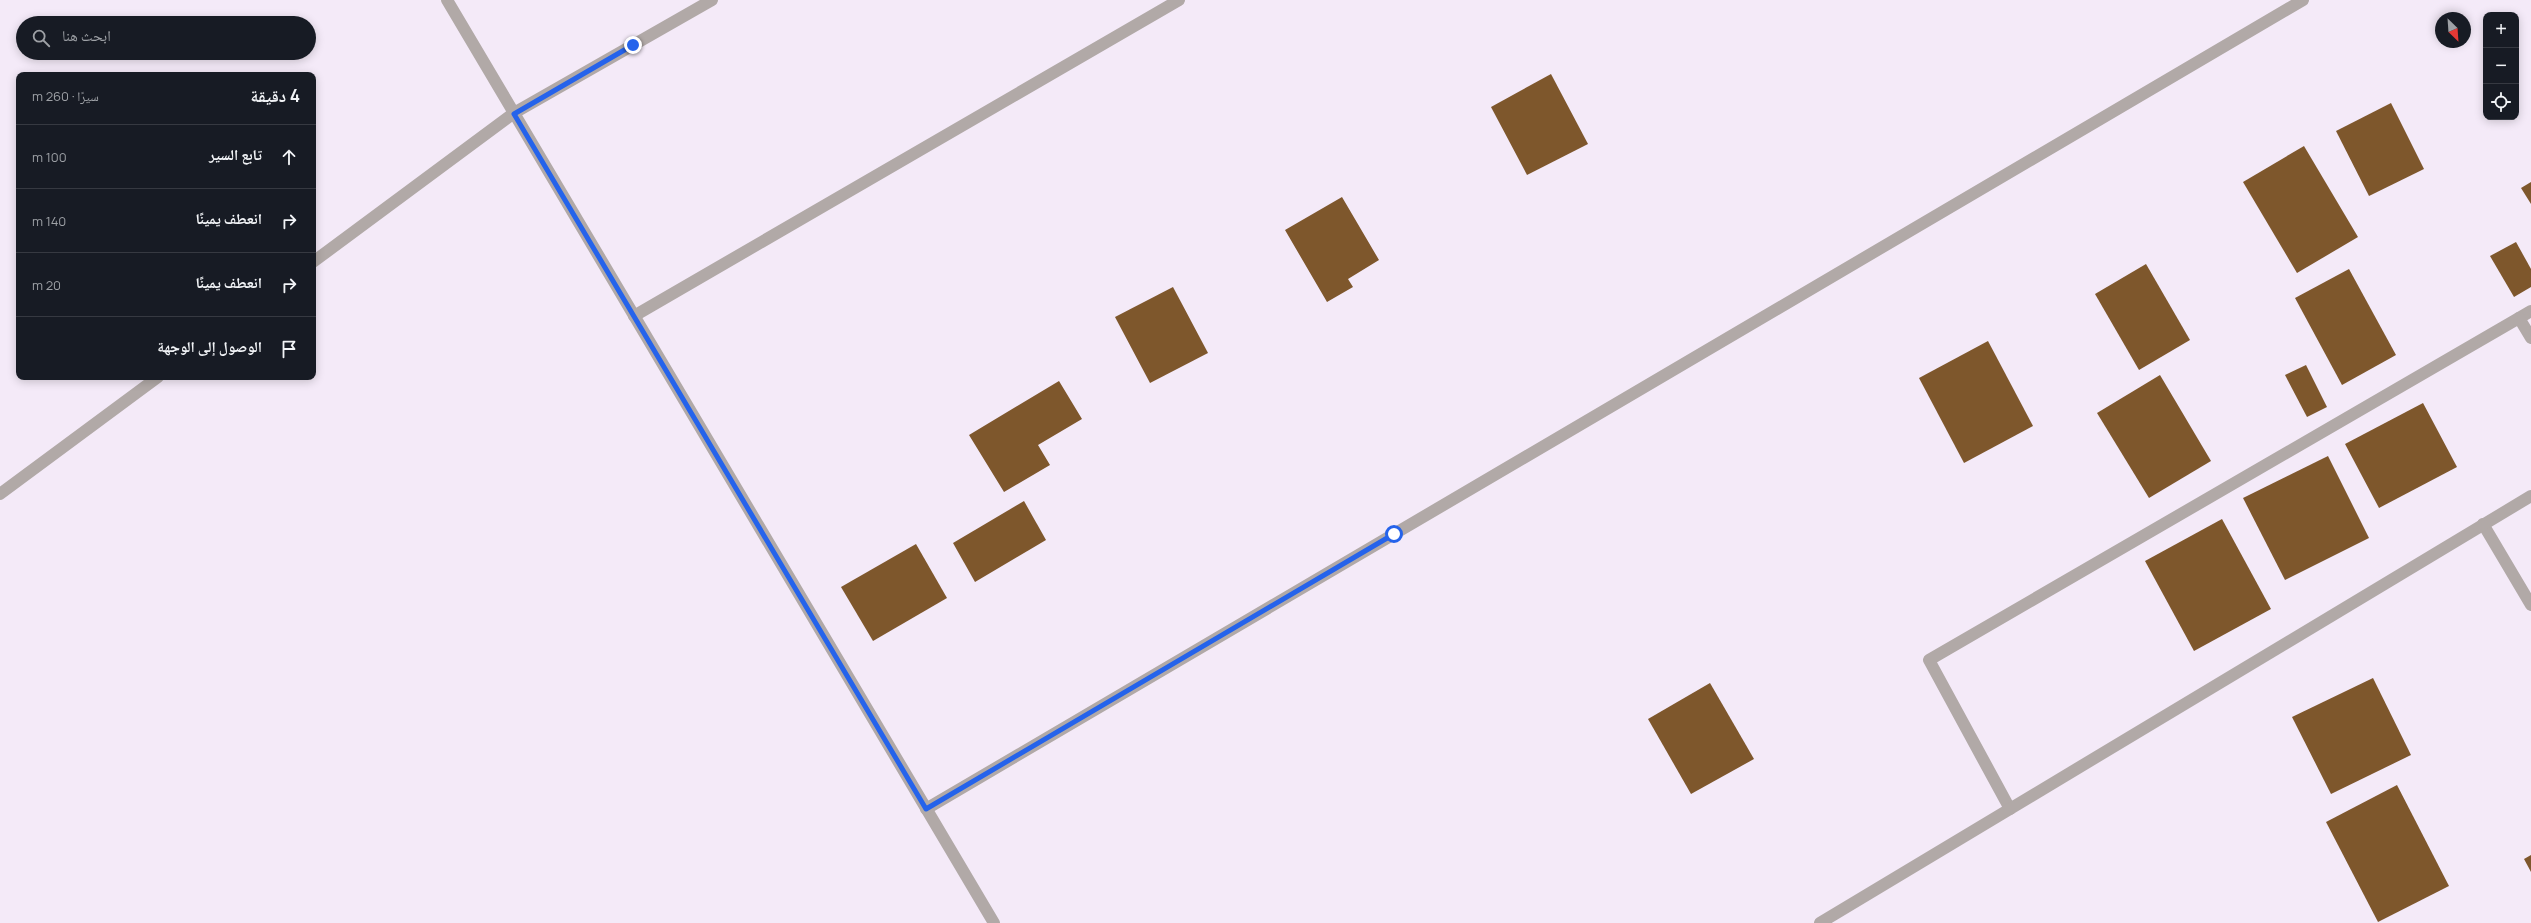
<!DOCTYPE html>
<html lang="ar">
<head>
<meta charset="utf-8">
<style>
  :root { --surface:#171b24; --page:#20242c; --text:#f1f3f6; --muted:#9ea1a6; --line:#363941 }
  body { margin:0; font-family:Manrope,"Noto Naskh Arabic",sans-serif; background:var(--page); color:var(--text); direction:rtl }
  .controls { position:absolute; right:12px; top:12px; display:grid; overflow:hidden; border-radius:8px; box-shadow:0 2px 10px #0003 }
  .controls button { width:36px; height:36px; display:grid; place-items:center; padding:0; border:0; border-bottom:1px solid var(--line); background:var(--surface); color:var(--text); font:20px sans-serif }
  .compass { position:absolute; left:2435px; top:12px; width:36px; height:36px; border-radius:50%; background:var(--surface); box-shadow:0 2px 10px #0003; rotate:155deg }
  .stop { position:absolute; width:12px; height:12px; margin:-9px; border:3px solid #2563eb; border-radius:50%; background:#fff }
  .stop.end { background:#2563eb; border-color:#fff; box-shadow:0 1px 4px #0008 }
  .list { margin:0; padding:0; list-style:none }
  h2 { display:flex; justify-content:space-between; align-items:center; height:52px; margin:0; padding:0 16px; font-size:17px }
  h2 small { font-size:13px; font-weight:400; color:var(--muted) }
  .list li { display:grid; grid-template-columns:26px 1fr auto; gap:12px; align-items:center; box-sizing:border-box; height:64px; padding:0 16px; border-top:1px solid var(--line) }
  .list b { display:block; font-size:15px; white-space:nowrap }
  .list em { font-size:13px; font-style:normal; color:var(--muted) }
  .icon { flex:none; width:22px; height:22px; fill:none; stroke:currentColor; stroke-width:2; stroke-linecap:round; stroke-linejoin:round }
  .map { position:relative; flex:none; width:2531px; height:923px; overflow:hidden; direction:ltr }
  .search { position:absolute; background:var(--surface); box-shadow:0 2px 10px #0003; left:16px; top:16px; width:300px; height:44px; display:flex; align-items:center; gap:10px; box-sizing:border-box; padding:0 14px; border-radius:22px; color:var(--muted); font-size:15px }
  .panel { position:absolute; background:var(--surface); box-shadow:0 2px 10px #0003; left:16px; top:72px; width:300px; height:308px; border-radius:8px; direction:rtl }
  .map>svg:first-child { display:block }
  .building { fill:#7e572c }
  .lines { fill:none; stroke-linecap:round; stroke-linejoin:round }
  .street { stroke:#b1a9a7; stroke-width:12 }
  .route { stroke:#2563eb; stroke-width:5 }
</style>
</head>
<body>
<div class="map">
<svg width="2531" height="923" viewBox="0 0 2531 923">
  <rect width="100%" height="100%" fill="#f4eaf8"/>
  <g class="building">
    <path d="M1551 74 1588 144 1527 175 1491 107Z"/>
    <path d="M2391 103 2424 169 2369 196 2336 131Z"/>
    <path d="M2304 146 2358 237 2297 273 2243 182Z"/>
    <path d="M2531 182V204L2521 188Z"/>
    <path d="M1342 197 1379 260 1348 279 1353 287 1327 302 1285 230Z"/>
    <path d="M2516 242 2531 269V287L2514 297 2490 256Z"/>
    <path d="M2146 264 2190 340 2139 370 2095 294Z"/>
    <path d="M2349 269 2396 355 2342 385 2295 298Z"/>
    <path d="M1173 287 1208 353 1150 383 1115 317Z"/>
    <path d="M1988 341 2033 426 1964 463 1919 378Z"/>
    <path d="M2306 365 2327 407 2307 417 2285 375Z"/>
    <path d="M2160 375 2211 461 2149 498 2097 413Z"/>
    <path d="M1059 381 1082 419 1038 445 1050 465 1004 492 969 435Z"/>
    <path d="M2423 403 2457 467 2379 508 2345 444Z"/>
    <path d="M2328 456 2369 538 2285 580 2243 498Z"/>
    <path d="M1024 501 1046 540 975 582 953 543Z"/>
    <path d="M2222 519 2271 609 2194 651 2145 561Z"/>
    <path d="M916 544 947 598 873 641 841 587Z"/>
    <path d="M2373 678 2411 755 2331 794 2292 717Z"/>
    <path d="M1710 683 1754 759 1691 794 1648 719Z"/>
    <path d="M2397 785 2449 886 2378 922 2326 822Z"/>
    <path d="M2531 855V872L2524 859Z"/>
  </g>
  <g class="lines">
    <g class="street">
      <path d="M447 0 994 923"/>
      <path d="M313 262 514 113 712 0"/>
      <path d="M634 316 1179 0"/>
      <path d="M2519 318 2531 311"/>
      <path d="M0 494 158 377"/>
      <path d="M2483 524 2531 605"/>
      <path d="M926 809 2303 0"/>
      <path d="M2010 809 1929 660 2519 318 2531 338"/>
      <path d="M1820 923 2531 496"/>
    </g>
  </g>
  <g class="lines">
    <path class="route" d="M633 45 514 114 926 809 1394 534"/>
  </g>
</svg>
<div class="controls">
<button>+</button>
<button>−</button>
<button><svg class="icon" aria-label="locate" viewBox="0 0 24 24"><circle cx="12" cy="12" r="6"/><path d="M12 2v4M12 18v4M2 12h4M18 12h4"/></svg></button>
</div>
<svg class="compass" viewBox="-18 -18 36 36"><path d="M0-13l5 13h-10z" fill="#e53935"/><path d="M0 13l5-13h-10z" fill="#9ea1a6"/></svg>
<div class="stop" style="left:1394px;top:534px"></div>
<div class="stop end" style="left:633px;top:45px"></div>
<div class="search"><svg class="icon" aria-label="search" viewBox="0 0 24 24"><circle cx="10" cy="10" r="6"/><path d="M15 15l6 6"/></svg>ابحث هنا</div>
<section class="panel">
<h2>4 دقيقة<small>سيرًا · 260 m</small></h2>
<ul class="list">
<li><svg class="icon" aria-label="ahead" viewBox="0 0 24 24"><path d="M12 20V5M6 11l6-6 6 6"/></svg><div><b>تابع السير</b></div><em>100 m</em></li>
<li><svg class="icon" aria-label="right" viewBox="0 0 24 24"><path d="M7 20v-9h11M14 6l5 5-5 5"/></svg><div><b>انعطف يمينًا</b></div><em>140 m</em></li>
<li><svg class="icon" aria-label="right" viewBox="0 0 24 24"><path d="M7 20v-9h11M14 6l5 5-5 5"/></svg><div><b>انعطف يمينًا</b></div><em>20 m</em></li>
<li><svg class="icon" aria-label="arrive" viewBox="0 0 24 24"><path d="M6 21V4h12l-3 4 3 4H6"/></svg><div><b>الوصول إلى الوجهة</b></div></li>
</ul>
</section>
</div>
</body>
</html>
